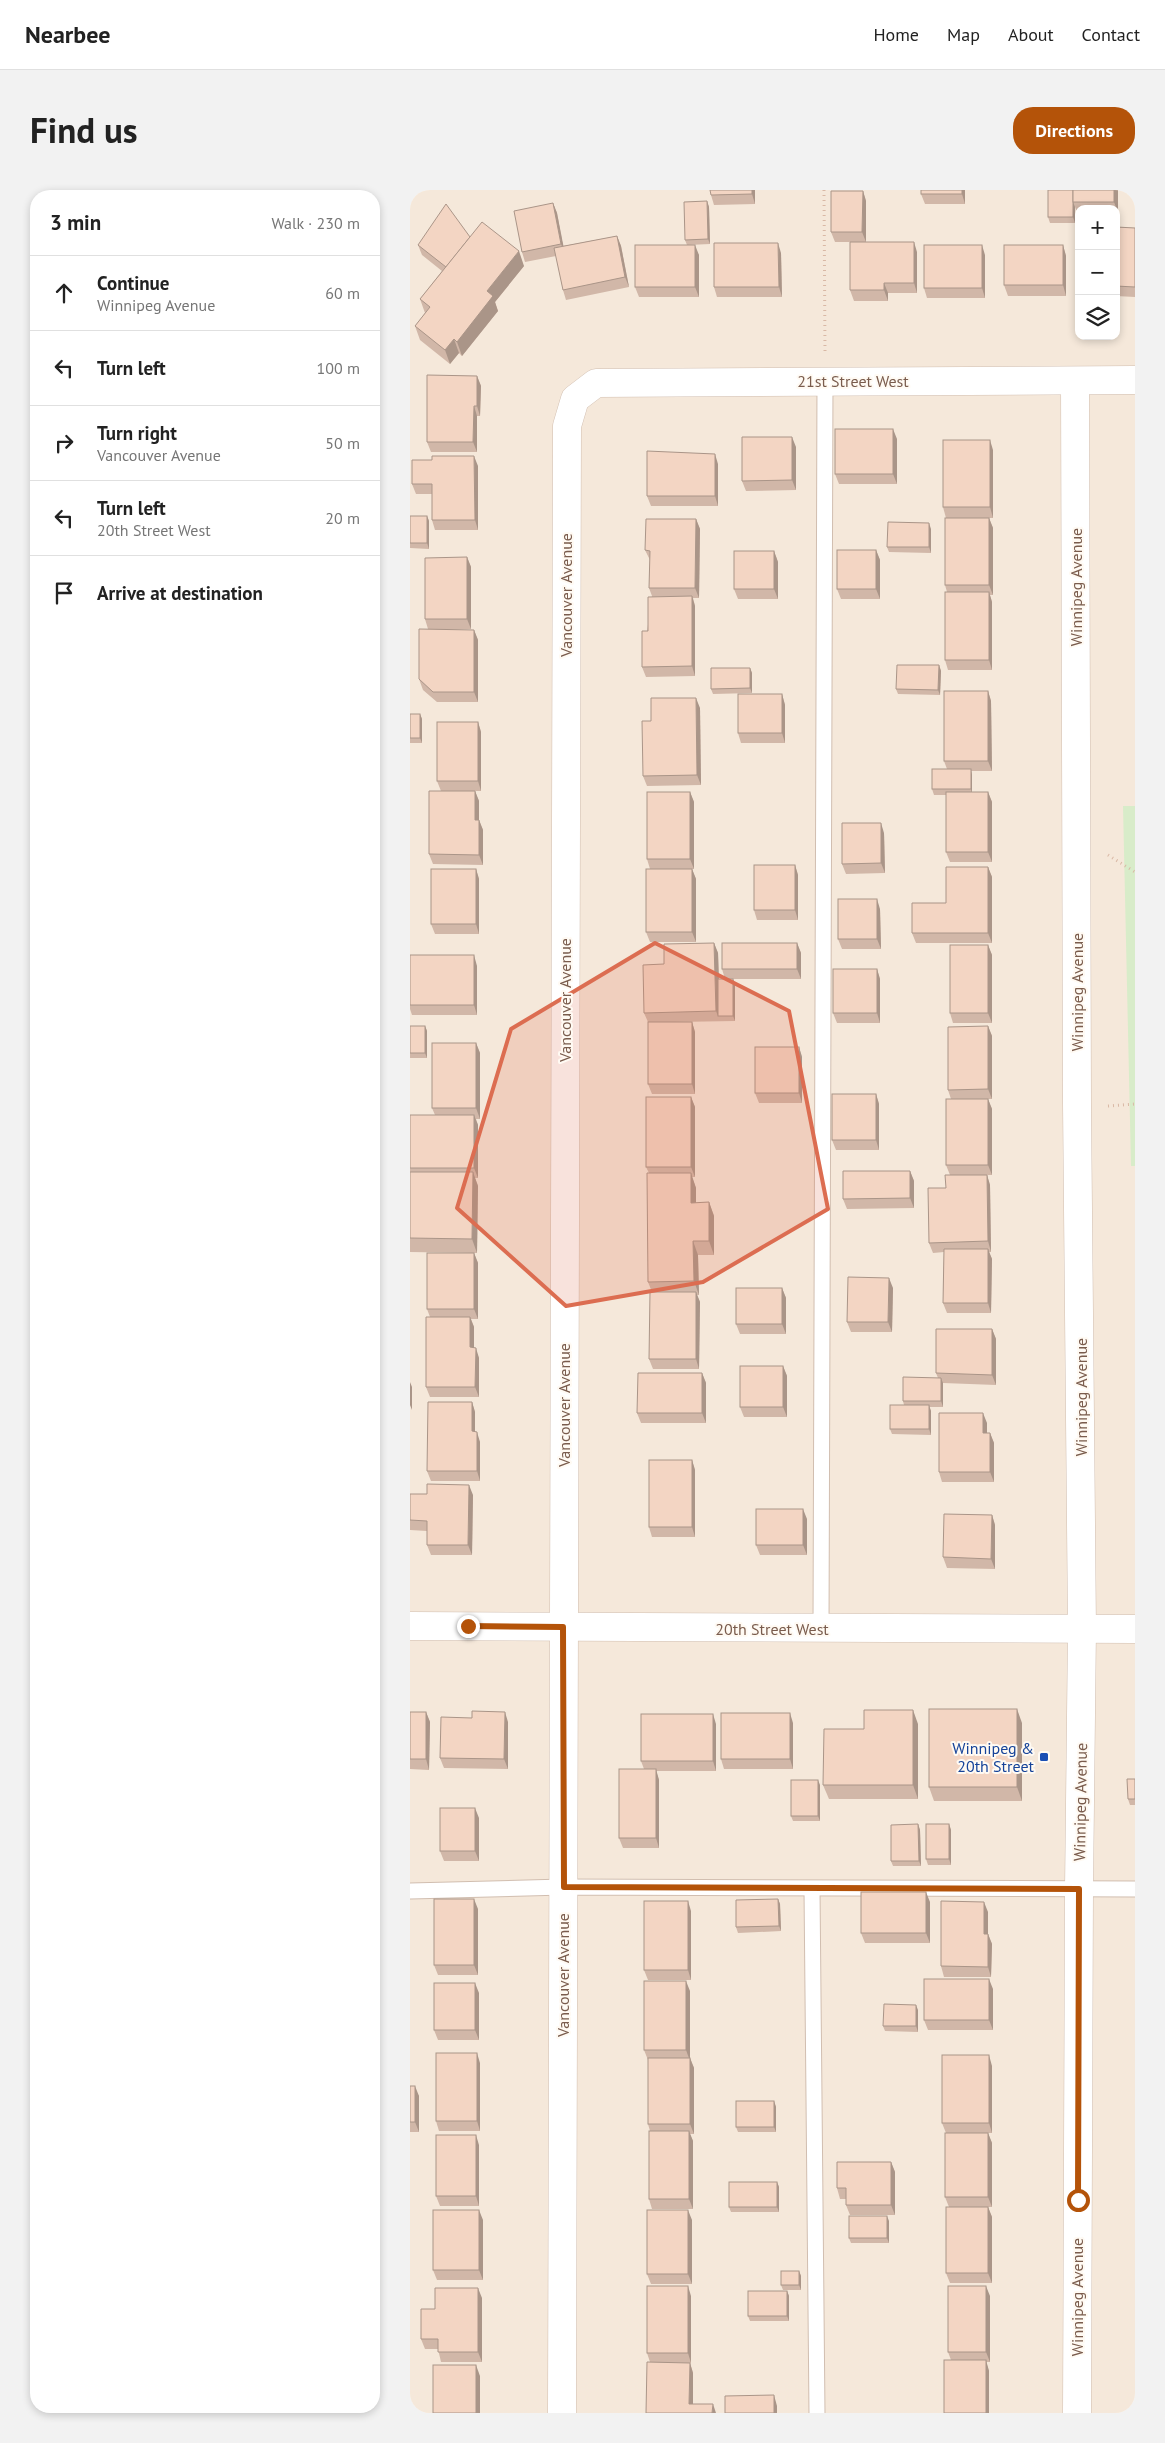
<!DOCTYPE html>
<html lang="en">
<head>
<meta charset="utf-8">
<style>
  :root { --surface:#fff; --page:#f2f2f2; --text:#222; --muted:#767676; --line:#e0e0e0; --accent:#b45309 }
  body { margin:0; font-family:"PT Sans",sans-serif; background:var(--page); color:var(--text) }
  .controls { position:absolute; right:15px; top:15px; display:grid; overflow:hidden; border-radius:10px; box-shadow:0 2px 8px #0003 }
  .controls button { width:45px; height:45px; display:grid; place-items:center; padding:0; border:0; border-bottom:1px solid var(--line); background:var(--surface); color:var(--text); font:25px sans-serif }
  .stop { position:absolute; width:15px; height:15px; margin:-11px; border:4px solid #b45309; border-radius:50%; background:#fff }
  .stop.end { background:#b45309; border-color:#fff; box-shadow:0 1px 5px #0008 }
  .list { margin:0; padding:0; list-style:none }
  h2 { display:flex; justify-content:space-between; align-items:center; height:65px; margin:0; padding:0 20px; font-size:21px }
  h2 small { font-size:16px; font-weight:400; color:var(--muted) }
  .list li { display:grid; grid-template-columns:32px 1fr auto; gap:15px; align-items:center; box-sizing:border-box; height:75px; padding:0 20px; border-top:1px solid var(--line) }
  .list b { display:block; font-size:19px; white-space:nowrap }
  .list p { margin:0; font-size:16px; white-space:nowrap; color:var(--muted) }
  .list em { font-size:16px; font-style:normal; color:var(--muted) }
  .icon { flex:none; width:28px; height:28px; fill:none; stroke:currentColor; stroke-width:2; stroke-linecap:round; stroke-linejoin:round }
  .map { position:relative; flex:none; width:725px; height:2223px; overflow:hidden; border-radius:20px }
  header { display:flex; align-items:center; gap:30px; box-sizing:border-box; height:70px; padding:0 25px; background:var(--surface); border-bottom:1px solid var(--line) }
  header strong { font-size:24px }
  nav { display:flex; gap:28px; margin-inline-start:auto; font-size:18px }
  .intro { display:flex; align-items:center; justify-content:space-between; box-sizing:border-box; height:120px; padding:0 30px }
  h1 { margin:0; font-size:35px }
  .button { padding:12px 22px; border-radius:20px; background:var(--accent); color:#fff; font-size:18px; font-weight:700 }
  main { display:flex; gap:30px; padding:0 30px }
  aside { flex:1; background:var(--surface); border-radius:20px; box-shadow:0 2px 8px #0003 }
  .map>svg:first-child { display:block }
  .residential { fill:#f5e8da; fill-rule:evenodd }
  .green { fill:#d8ecc9 }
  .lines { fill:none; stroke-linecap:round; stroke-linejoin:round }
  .lane-casing { stroke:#d1beb0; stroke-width:17 }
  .street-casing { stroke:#d1beb0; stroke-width:29 }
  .path { stroke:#d9b8a5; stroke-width:3; stroke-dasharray:1 4; stroke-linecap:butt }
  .lane { stroke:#fff; stroke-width:15 }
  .street { stroke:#fff; stroke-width:28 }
  .wall { fill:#d1b7a8 }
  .shaded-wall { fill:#aa9588 }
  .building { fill:#f3d5c3; stroke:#aa9588 }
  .route { stroke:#b45309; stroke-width:6 }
  .marked { fill:#dc6d51; fill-opacity:0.2; stroke:#dc6d51; stroke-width:4; stroke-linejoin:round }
  .transit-dot { fill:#1a4fb4; stroke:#fffaf3; stroke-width:2 }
  .labels { text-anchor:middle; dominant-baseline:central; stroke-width:4; stroke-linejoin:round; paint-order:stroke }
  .street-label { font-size:16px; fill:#7a5c4d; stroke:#fffaf3 }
  .transit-label { font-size:16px; fill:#164399; stroke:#fffaf3; text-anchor:end }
</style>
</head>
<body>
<header>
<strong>Nearbee</strong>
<nav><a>Home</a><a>Map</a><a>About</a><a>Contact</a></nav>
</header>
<div class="intro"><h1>Find us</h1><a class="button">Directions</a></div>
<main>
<aside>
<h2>3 min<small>Walk · 230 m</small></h2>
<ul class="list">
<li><svg class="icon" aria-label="ahead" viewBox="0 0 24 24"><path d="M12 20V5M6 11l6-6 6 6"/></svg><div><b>Continue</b><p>Winnipeg Avenue</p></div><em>60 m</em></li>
<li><svg class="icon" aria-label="left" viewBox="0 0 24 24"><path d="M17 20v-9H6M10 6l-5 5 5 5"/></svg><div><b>Turn left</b></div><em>100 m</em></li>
<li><svg class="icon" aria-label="right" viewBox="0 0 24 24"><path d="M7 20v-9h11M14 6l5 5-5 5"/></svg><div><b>Turn right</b><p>Vancouver Avenue</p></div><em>50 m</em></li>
<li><svg class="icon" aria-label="left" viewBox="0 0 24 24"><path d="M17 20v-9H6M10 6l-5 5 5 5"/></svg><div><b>Turn left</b><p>20th Street West</p></div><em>20 m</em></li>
<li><svg class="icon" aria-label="arrive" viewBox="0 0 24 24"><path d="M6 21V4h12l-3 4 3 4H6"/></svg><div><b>Arrive at destination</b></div></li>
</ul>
</aside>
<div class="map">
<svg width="725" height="2223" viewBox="0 0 725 2223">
  <rect width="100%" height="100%" fill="#fdf6ec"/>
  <path class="residential" d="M0 0H725V2223H0ZM669 19H706V146H669Z"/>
  <path class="green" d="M713 616H725V976H721Z"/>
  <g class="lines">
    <defs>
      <g id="lane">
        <path d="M411 1439 415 191"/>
        <path d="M402 1699 407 2223"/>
        <path d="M0 1701 154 1697 725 1699"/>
      </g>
      <g id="street">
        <path d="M665 191 667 914 672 1439 669 1699 667 2223"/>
        <path d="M0 1436 725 1439"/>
        <path d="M152 2223 157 236 165 209 186 193 725 190"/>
      </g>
    </defs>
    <use href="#lane" class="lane-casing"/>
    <use href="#street" class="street-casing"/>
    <g class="path">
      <path d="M414 0 415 161"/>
      <path d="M698 665 725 682"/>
      <path d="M698 916 725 914"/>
    </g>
    <use href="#lane" class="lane"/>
    <use href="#street" class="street"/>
  </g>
  <g class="wall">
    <path d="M345 0V14L304 15 301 5Z"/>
    <path d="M555 0V14H515L511 4Z"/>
    <path d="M638 0H708V22H706V19H669V22H667L665 17V33H640L638 27Z"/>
    <path d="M453 1 456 11V52H425L421 42Z"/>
    <path d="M297 11 299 17 300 54 278 55 289 65V107H229L225 97 277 55 275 50Z"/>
    <path d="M143 13 147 23 153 56 207 46 211 56 219 97 156 110 153 100 146 66 115 72 112 62Z"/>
    <path d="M706 37 725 38V107L706 106Z"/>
    <path d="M60 47 114 76 85 112 88 121 52 166 49 163 40 174 10 150 5 136 15 123 10 109 32 81 12 65 8 55Z"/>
    <path d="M653 55 656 66V106H598L594 95Z"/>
    <path d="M507 62V103H478V111H444L440 100Z"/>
    <path d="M371 63 372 107H307L304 97Z"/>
    <path d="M575 65V108H517L514 98Z"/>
    <path d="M67 186 71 196 70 226H67V262H21L17 252Z"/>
    <path d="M487 249V294H429L425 284Z"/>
    <path d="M386 257V300L336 301 332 291Z"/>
    <path d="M583 260V328H536L533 317Z"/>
    <path d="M308 274V316H241L237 306Z"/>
    <path d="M68 276V340H25L22 330V304H6L2 294Z"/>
    <path d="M0 326H17L19 331V359L0 358Z"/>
    <path d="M579 328 583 338V405H580L582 412V480H538L535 470 537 402 535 395Z"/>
    <path d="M286 329 290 339 289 408H283L285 416V486L236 487 232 477 242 406 239 398 240 370 235 360Z"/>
    <path d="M521 339V363L479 362 477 357Z"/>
    <path d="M466 360 470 370V409H431L427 399Z"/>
    <path d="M364 361 368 372V409H328L324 399Z"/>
    <path d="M57 367 61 377V439H32L64 440 68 450V512H27L13 500 9 489 18 439 15 429Z"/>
    <path d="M529 475 531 481 530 505 488 504 486 499Z"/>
    <path d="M340 478 342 483V503L303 504 301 499Z"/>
    <path d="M578 501 581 511 582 581H561L562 585V602H578L582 612V672H540L536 662V605H524L522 599 537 579 534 571Z"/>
    <path d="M372 504 375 515V553H331L328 543Z"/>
    <path d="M290 518 291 595 237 596 233 586 241 531Z"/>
    <path d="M0 524H10L12 529V553H0Z"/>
    <path d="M68 532 71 542V601H65L69 611V630L73 640V675L23 674 19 664 31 601 27 591Z"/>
    <path d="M280 602 284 612V679H282L286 689V752H240L236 742 240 679 237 669Z"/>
    <path d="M474 643 475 683 436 684 432 674Z"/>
    <path d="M385 675 388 685V730H347L344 720Z"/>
    <path d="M578 677 582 687V753H506L502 743Z"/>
    <path d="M66 679 69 689V744H25L21 734Z"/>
    <path d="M470 719 471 759H432L428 749Z"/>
    <path d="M304 753 308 763 309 789H315L312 779 387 753 391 763V789H323L325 794V831L265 832H282L285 842V904H242L238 894V832L234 823 254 774Z"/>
    <path d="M578 755 582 765V833H543L540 823Z"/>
    <path d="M0 765 67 776V825H2L0 819Z"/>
    <path d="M467 779 470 789V833H427L423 823Z"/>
    <path d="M0 836H15L17 841V868H0Z"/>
    <path d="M578 836 582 846V909H578L582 919V985H577L580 995 581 1062H579L582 1069 581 1123H537L533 1113 534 1062 523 1063 519 1053 540 985 536 975 541 909 538 900Z"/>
    <path d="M66 853 70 863V929H66L68 935V988H65L68 996 67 1063H64L68 1073V1129H61L64 1137V1157L69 1168V1207H20L16 1197 20 1127 17 1119 62 1063 0 1062V925H25L22 918Z"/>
    <path d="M389 857 392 867V913H349L345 903Z"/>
    <path d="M466 904 469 914V960H426L422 950Z"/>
    <path d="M281 907 285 917V987H282L286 998V1013L299 1012 304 1026V1065H288L289 1105H287L290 1112 289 1179H243L239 1169 242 1102 238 1092 239 983 236 977Z"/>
    <path d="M500 981 504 991V1018L437 1019 433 1009Z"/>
    <path d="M372 1098 376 1108V1144H330L326 1134Z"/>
    <path d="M483 1098 482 1142H441L437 1132Z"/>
    <path d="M582 1139 586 1149V1195L533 1193V1217H519L521 1221V1245L482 1244 480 1239 494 1215 493 1211 528 1188 526 1183Z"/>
    <path d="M373 1176 377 1186V1227H334L330 1217Z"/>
    <path d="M292 1183 296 1193V1233H231L227 1223Z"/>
    <path d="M62 1212 65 1222V1242L70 1252V1291H21L17 1281Z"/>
    <path d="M577 1233V1243H580L584 1253V1292H532L529 1282Z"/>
    <path d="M282 1270 285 1280V1347H242L239 1337Z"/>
    <path d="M0 1304 63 1305 62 1365H21L17 1355V1341L0 1340Z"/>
    <path d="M582 1325 585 1335V1379L537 1378 533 1367Z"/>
    <path d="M397 1329V1365H350L346 1355Z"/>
    <path d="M0 1522H16L20 1532 19 1580 0 1579Z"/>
    <path d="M98 1532V1579L34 1578 30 1568Z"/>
    <path d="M383 1533V1579H314L311 1569Z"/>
    <path d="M612 1533V1611H524L519 1597Z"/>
    <path d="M306 1534V1581H246L249 1590V1658H213L209 1648 234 1579 231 1571Z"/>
    <path d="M508 1534V1609H419L413 1595 454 1539Z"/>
    <path d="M725 1589V1615H720L718 1609Z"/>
    <path d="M410 1595V1631H383L381 1626Z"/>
    <path d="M69 1628V1671H34L30 1661Z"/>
    <path d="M508 1634 510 1640 511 1676H483L481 1671Z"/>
    <path d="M539 1634 541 1640V1675H518L516 1669Z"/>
    <path d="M368 1709 370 1714 371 1741 328 1743 326 1737Z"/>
    <path d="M520 1712V1753H455L451 1743Z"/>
    <path d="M68 1719V1785H28L24 1775Z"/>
    <path d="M281 1721V1790H238L234 1780Z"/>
    <path d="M578 1722V1744L582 1754 581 1787H534L531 1776Z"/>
    <path d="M583 1799V1840H518L514 1830Z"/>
    <path d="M280 1801V1868L284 1878V1944H280L283 1951V2019H242L239 2009 240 1941 238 1934V1870L234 1860Z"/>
    <path d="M69 1803V1850H28L24 1840Z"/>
    <path d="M508 1820V1842L475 1841 473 1836Z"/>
    <path d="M70 1873V1941H29L26 1931Z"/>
    <path d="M582 1876V1943H578L582 1953V2017H578L582 2027V2093H540L536 2083 539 2017 535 2007 536 1943 532 1933Z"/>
    <path d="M0 1896 9 1906V1942H0Z"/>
    <path d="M364 1911 366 1917V1942H328L326 1937Z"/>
    <path d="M69 1955V2016H30L26 2006Z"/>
    <path d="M481 1972 485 1982V2025H440L436 2015V2009H430L427 1998Z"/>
    <path d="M367 1992 369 1997V2022H321L319 2017Z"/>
    <path d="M73 2030V2090H27L23 2080Z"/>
    <path d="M282 2030V2094H241L237 2084Z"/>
    <path d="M479 2031V2053H441L439 2048Z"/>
    <path d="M389 2081 391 2086V2100H373L371 2095Z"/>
    <path d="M377 2101 379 2106V2131H340L338 2126Z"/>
    <path d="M281 2106V2173H280L283 2183V2214L236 2223 240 2172 237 2163Z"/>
    <path d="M580 2106V2172H576L579 2181V2223L541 2170 538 2162Z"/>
    <path d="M72 2108V2172H31L28 2159H15L11 2149Z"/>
  </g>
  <g class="shaded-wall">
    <path d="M342 0H345V14L342 4Z"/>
    <path d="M552 0H555V14L552 4Z"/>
    <path d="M704 0H708V22L704 12Z"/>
    <path d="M453 1 456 11V52L452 42Z"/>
    <path d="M297 11 299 17 300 54 298 49Z"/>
    <path d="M663 12 665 17V33L663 27Z"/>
    <path d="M143 13 147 23 155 64 151 54Z"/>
    <path d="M207 46 211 56 219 97 215 87Z"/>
    <path d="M504 52 507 62V103L504 93Z"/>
    <path d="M368 53 371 63 372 107 369 97Z"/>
    <path d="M285 55 289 65V107L285 97Z"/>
    <path d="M572 55 575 65V108L572 98Z"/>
    <path d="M653 55 656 66V106L653 95Z"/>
    <path d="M109 61 114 76 85 112 88 121 52 166 47 152 77 101Z"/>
    <path d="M474 93 478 103V111L474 100Z"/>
    <path d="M44 149 49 163 40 174 35 160Z"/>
    <path d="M67 186 71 196 70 226 67 216Z"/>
    <path d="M64 216 67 226V262L63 252Z"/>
    <path d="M483 239 487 249V294L483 284Z"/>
    <path d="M382 247 386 257V300L382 290Z"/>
    <path d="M580 250 583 260V328L580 317Z"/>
    <path d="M305 264 308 274V316L305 306Z"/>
    <path d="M64 266 68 276V340L65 330Z"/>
    <path d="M17 326 19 331V359L17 353Z"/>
    <path d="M579 328 583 338V405L579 395Z"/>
    <path d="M286 329 290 339 289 408 285 398Z"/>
    <path d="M519 333 521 339V363L519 357Z"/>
    <path d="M466 360 470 370V409L466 399Z"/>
    <path d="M364 361 368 372V409L364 399Z"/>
    <path d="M57 367 61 377V439L57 429Z"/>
    <path d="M579 402 582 412V480L579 470Z"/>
    <path d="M282 406 285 416V486L282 476Z"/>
    <path d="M64 440 68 450V512L64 502Z"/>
    <path d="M529 475 531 481 530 505 528 500Z"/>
    <path d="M340 478 342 483V503L340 498Z"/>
    <path d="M578 501 581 511 582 581 578 571Z"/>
    <path d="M372 504 375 515V553L372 543Z"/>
    <path d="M286 508 290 518 291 595 287 585Z"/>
    <path d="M10 524 12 529V553L10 548Z"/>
    <path d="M68 532 71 542V601L68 591Z"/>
    <path d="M561 579 562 585V605L561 599Z"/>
    <path d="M65 601 69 611V640L65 630Z"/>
    <path d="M280 602 284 612V679L280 669Z"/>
    <path d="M578 602 582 612V672L578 662Z"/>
    <path d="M69 630 73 640V675L69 665Z"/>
    <path d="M471 633 474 643 475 683 471 673Z"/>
    <path d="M385 675 388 685V730L385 720Z"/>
    <path d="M578 677 582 687V753L578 743Z"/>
    <path d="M66 679 69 689V744L66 734Z"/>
    <path d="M282 679 286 689V752L282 742Z"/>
    <path d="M467 709 470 719 471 759 467 749Z"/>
    <path d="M304 753 308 763 310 826H308L306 821Z"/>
    <path d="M387 753 391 763V789L387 779Z"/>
    <path d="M578 755 582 765V833L578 823Z"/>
    <path d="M64 765 67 776V825L64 815Z"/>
    <path d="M467 779 470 789V833L467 823Z"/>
    <path d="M323 789 325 794V831L323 826Z"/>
    <path d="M282 832 285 842V904L282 894Z"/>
    <path d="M15 836 17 841V868L15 863Z"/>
    <path d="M578 836 582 846V909L578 899Z"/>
    <path d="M66 853 70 863V929L66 918Z"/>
    <path d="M389 857 392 867V913L389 903Z"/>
    <path d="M466 904 469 914V960L466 950Z"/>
    <path d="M281 907 285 917V987L281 977Z"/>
    <path d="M578 909 582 919V985L578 975Z"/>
    <path d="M64 925 68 935V988L64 978Z"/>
    <path d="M500 981 504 991V1018L500 1008Z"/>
    <path d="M63 982 68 996 67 1063 62 1049Z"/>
    <path d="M281 983 286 998V1027L281 1013Z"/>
    <path d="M577 985 580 995 581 1062 578 1051Z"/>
    <path d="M299 1012 304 1026V1065L299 1051Z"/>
    <path d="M283 1051 288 1065 289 1105 284 1091Z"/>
    <path d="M578 1059 582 1069 581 1123 578 1113Z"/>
    <path d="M64 1063 68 1073V1129L64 1119Z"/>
    <path d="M479 1088 483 1098 482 1142 478 1132Z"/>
    <path d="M372 1098 376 1108V1144L372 1134Z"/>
    <path d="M286 1102 290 1112 289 1179 286 1169Z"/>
    <path d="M60 1127 64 1137V1167L60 1157Z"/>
    <path d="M582 1139 586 1149V1195L582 1185Z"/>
    <path d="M66 1158 69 1168V1207L65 1197Z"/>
    <path d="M373 1176 377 1186V1227L373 1217Z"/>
    <path d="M292 1183 296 1193V1233L292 1223Z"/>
    <path d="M531 1188 533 1193V1217L531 1211Z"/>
    <path d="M0 1192 2 1197V1220L0 1215Z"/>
    <path d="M62 1212 65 1222V1251L62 1241Z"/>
    <path d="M519 1215 521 1221V1245L519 1239Z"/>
    <path d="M573 1223 577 1233V1253L573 1243Z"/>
    <path d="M67 1242 70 1252V1291L67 1281Z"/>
    <path d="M580 1243 584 1253V1292L580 1282Z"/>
    <path d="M282 1270 285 1280V1347L282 1337Z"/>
    <path d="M59 1295 63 1305 62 1365 58 1355Z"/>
    <path d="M393 1319 397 1329V1365L393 1355Z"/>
    <path d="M582 1325 585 1335V1379L581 1369Z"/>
    <path d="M607 1519 612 1533V1611L607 1597Z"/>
    <path d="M503 1520 508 1534V1609L503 1595Z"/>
    <path d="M16 1522 20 1532 19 1580 16 1569Z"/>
    <path d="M95 1522 98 1532V1579L94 1569Z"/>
    <path d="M380 1523 383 1533V1579L380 1569Z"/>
    <path d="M303 1524 306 1534V1581L303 1571Z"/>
    <path d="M246 1579 249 1590V1658L246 1648Z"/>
    <path d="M408 1590 410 1595V1631L408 1626Z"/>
    <path d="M65 1618 69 1628V1671L65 1661Z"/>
    <path d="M508 1634 510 1640 511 1676 509 1671Z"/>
    <path d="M539 1634 541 1640V1675L539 1669Z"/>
    <path d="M516 1702 520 1712V1753L516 1743Z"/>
    <path d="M64 1709 68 1719V1785L64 1775Z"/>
    <path d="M368 1709 370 1714 371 1741 369 1736Z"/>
    <path d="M278 1711 281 1721V1790L278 1780Z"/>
    <path d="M574 1712 578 1722V1754L574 1744Z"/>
    <path d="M578 1744 582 1754 581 1787 578 1777Z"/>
    <path d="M579 1789 583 1799V1840L579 1830Z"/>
    <path d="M276 1791 280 1801V1871L276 1860Z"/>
    <path d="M65 1793 69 1803V1850L65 1840Z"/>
    <path d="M506 1815 508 1820V1842L506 1836Z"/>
    <path d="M67 1863 70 1873V1941L67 1931Z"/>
    <path d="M579 1865 582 1876V1943L579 1933Z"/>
    <path d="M280 1868 284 1878V1944L280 1934Z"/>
    <path d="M5 1896 9 1906V1942L5 1932Z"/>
    <path d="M364 1911 366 1917V1942L364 1937Z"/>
    <path d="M279 1941 283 1951V2019L279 2009Z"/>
    <path d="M578 1943 582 1953V2017L578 2007Z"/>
    <path d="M66 1945 69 1955V2016L66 2006Z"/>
    <path d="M481 1972 485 1982V2025L481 2015Z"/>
    <path d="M367 1992 369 1997V2022L367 2017Z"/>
    <path d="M578 2017 582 2027V2093L578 2083Z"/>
    <path d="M69 2020 73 2030V2090L69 2080Z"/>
    <path d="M278 2020 282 2030V2094L278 2084Z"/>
    <path d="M477 2026 479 2031V2053L477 2048Z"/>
    <path d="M389 2081 391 2086V2100L389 2095Z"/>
    <path d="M278 2096 281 2106V2173L278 2163Z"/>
    <path d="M576 2096 580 2106V2172L576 2162Z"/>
    <path d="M68 2098 72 2108V2172L68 2162Z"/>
    <path d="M377 2101 379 2106V2131L377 2126Z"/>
    <path d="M576 2170 579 2181V2223H576Z"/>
    <path d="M280 2173 283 2183V2223L279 2214Z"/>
    <path d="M66 2175 70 2186V2223H66Z"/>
    <path d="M364 2205 367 2216V2223H364Z"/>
    <path d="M303 2214 306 2223H302Z"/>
  </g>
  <g class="building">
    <path d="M300 0H342V4L301 5Z"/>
    <rect x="511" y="0" width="41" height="4"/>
    <rect x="638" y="0" width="25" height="27"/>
    <rect x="663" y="0" width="41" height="12"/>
    <path d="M421 1H453L452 42H421Z"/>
    <path d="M297 11 298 49 275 50 274 12Z"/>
    <path d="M143 13 151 54 112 62 104 21Z"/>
    <path d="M36 14 60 47 36 77 8 55Z"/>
    <path d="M72 32 109 61 77 101 83 106 47 152 44 149 35 160 5 136 20 117 10 109Z"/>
    <path d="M706 37 725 38V97L706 96Z"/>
    <path d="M207 46 215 87 153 100 144 58Z"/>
    <path d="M440 52H504V93H474V100H440Z"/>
    <path d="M304 53H368L369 97H304Z"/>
    <rect x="225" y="55" width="60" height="42"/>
    <rect x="514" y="55" width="58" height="43"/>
    <rect x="594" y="55" width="59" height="40"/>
    <rect x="668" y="55" width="1" height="41"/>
    <path d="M17 185 67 186V216H64L63 252H17Z"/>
    <rect x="425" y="239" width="58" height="45"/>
    <path d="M332 247H382V290L332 291Z"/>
    <rect x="533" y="250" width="47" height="67"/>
    <path d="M237 261 305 264V306H237Z"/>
    <path d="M22 266H64L65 330H22V294H2V270H22Z"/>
    <rect x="0" y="326" width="17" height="27"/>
    <rect x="535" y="328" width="44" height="67"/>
    <path d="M236 329H286L285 398H239L240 361 235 360Z"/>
    <path d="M478 332 519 333V357H477Z"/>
    <rect x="427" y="360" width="39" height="39"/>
    <rect x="324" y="361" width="40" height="38"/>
    <path d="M57 367V429H15V368Z"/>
    <rect x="535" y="402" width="44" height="68"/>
    <path d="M282 406V476L232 477V441H238V407Z"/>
    <path d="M9 439 64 440V502H23L9 489Z"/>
    <path d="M487 475H529L528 500 486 499Z"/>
    <path d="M301 478H340V498L301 499Z"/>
    <rect x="534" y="501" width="44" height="70"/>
    <rect x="328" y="504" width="44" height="39"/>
    <path d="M241 508H286L287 585 233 586 232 531H241Z"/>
    <rect x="0" y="524" width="10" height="24"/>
    <rect x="27" y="532" width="41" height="59"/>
    <rect x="522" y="579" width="39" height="20"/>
    <path d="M19 601H65V630H69V665L19 664Z"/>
    <rect x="237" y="602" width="43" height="67"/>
    <rect x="536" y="602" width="42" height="60"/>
    <path d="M432 633H471V673L432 674Z"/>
    <rect x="344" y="675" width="41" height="45"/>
    <path d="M536 677H578V743H502V713H536Z"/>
    <rect x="21" y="679" width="45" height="55"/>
    <rect x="236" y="679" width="46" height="63"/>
    <rect x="428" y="709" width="39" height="40"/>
    <path d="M304 753 306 821 234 823 233 775 254 774V754Z"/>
    <rect x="312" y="753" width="75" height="26"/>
    <rect x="540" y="755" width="38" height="68"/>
    <rect x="0" y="765" width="64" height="50"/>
    <rect x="423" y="779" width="44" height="44"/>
    <rect x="308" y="789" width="15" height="37"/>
    <rect x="238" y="832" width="44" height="62"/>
    <rect x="0" y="836" width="15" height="27"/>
    <path d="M578 836V899L538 900V837Z"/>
    <rect x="22" y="853" width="44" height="65"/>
    <rect x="345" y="857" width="44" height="46"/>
    <rect x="422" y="904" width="44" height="46"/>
    <rect x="236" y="907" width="45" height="70"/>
    <rect x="536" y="909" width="42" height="66"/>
    <rect x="0" y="925" width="64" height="53"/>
    <path d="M433 981H500V1008L433 1009Z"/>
    <path d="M0 982H63L62 1049 0 1048Z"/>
    <path d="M237 983H281V1013L299 1012V1051H283L284 1091 238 1092Z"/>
    <path d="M535 985H577L578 1051 519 1053 518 998H536Z"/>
    <path d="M534 1059H578V1113H533Z"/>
    <rect x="17" y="1063" width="47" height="56"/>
    <path d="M438 1087 479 1088 478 1132H437Z"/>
    <rect x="326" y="1098" width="46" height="36"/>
    <path d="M240 1102H286V1169H239Z"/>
    <path d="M16 1127H60V1157L66 1158 65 1197H16Z"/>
    <path d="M526 1139H582V1185L526 1183Z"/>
    <rect x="330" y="1176" width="43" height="41"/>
    <path d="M228 1183H292V1223H227Z"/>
    <path d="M493 1187 531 1188V1211H493Z"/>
    <path d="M18 1212H62V1241L67 1242V1281H17Z"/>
    <rect x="480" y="1215" width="39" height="24"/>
    <path d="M529 1223H573V1243H580V1282H529Z"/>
    <rect x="239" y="1270" width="43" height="67"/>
    <path d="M17 1294 59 1295 58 1355H17V1331L0 1330V1304H17Z"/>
    <rect x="346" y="1319" width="47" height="36"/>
    <path d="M534 1324 582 1325 581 1369 533 1367Z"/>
    <rect x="519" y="1519" width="88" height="78"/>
    <path d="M454 1520H503V1595H413L414 1539H454Z"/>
    <path d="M62 1521 95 1522 94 1569 30 1568 31 1527 62 1528Z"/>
    <rect x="0" y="1522" width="16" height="47"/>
    <rect x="311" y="1523" width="69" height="46"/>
    <rect x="231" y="1524" width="72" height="47"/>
    <rect x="209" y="1579" width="37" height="69"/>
    <path d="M717 1589H725V1609H718Z"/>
    <rect x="381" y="1590" width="27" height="36"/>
    <rect x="30" y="1618" width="35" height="43"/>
    <path d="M508 1634 509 1671H481V1635Z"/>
    <rect x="516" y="1634" width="23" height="35"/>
    <rect x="451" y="1702" width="65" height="41"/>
    <rect x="24" y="1709" width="40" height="66"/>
    <path d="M368 1709 369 1736 326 1737V1710Z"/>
    <rect x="234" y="1711" width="44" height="69"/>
    <path d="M531 1711 574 1712V1744H578V1777L531 1776Z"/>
    <rect x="514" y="1789" width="65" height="41"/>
    <rect x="234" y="1791" width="42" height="69"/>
    <rect x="24" y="1793" width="41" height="47"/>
    <path d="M474 1814 506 1815V1836H473Z"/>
    <rect x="26" y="1863" width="41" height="68"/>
    <rect x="532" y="1865" width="47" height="68"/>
    <rect x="238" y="1868" width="42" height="66"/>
    <rect x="0" y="1896" width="5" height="36"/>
    <rect x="326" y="1911" width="38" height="26"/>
    <rect x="239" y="1941" width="40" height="68"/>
    <rect x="535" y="1943" width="43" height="64"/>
    <rect x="26" y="1945" width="40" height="61"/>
    <path d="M427 1972H481V2015H436V1998H427Z"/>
    <rect x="319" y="1992" width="48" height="25"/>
    <rect x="536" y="2017" width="42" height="66"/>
    <rect x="23" y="2020" width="46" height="60"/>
    <rect x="237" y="2020" width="41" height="64"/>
    <rect x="439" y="2026" width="38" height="22"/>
    <rect x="371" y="2081" width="18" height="14"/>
    <rect x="237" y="2096" width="41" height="67"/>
    <rect x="538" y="2096" width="38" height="66"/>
    <path d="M25 2098H68V2162H28V2149H11V2119H25Z"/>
    <rect x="338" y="2101" width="39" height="25"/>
    <rect x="534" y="2170" width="42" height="53"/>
    <path d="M237 2172 280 2173 279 2214H303L302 2223H236Z"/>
    <rect x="23" y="2175" width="43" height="48"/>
    <path d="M364 2205V2223H315V2206Z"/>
  </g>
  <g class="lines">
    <path class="route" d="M58 1436 153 1437 154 1697 669 1699 668 2010"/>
  </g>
  <path class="marked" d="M245 753 379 821 418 1019 293 1092 156 1116 47 1018 101 839Z"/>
  <rect class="transit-dot" x="629" y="1562" width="10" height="10" rx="2.5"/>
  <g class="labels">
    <g class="street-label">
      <text x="443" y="191">21st Street West</text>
      <text transform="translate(666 397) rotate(-90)">Winnipeg Avenue</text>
      <text transform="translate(156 405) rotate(-90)">Vancouver Avenue</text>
      <text transform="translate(667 802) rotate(-90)">Winnipeg Avenue</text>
      <text transform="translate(155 810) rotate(-90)">Vancouver Avenue</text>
      <text transform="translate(671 1207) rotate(-90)">Winnipeg Avenue</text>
      <text transform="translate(154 1215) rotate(-90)">Vancouver Avenue</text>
      <text x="362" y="1439">20th Street West</text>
      <text transform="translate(670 1612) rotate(-89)">Winnipeg Avenue</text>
      <text transform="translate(153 1785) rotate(-90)">Vancouver Avenue</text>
      <text transform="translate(667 2107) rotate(-90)">Winnipeg Avenue</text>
    </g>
    <g class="transit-label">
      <text x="624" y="1558">Winnipeg &amp;<tspan x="624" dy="18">20th Street</tspan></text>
    </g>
  </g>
</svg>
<div class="controls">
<button>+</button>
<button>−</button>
<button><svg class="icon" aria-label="layers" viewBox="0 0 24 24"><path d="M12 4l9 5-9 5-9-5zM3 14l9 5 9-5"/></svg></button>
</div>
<div class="stop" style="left:668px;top:2010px"></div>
<div class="stop end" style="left:58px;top:1436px"></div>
</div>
</main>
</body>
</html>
